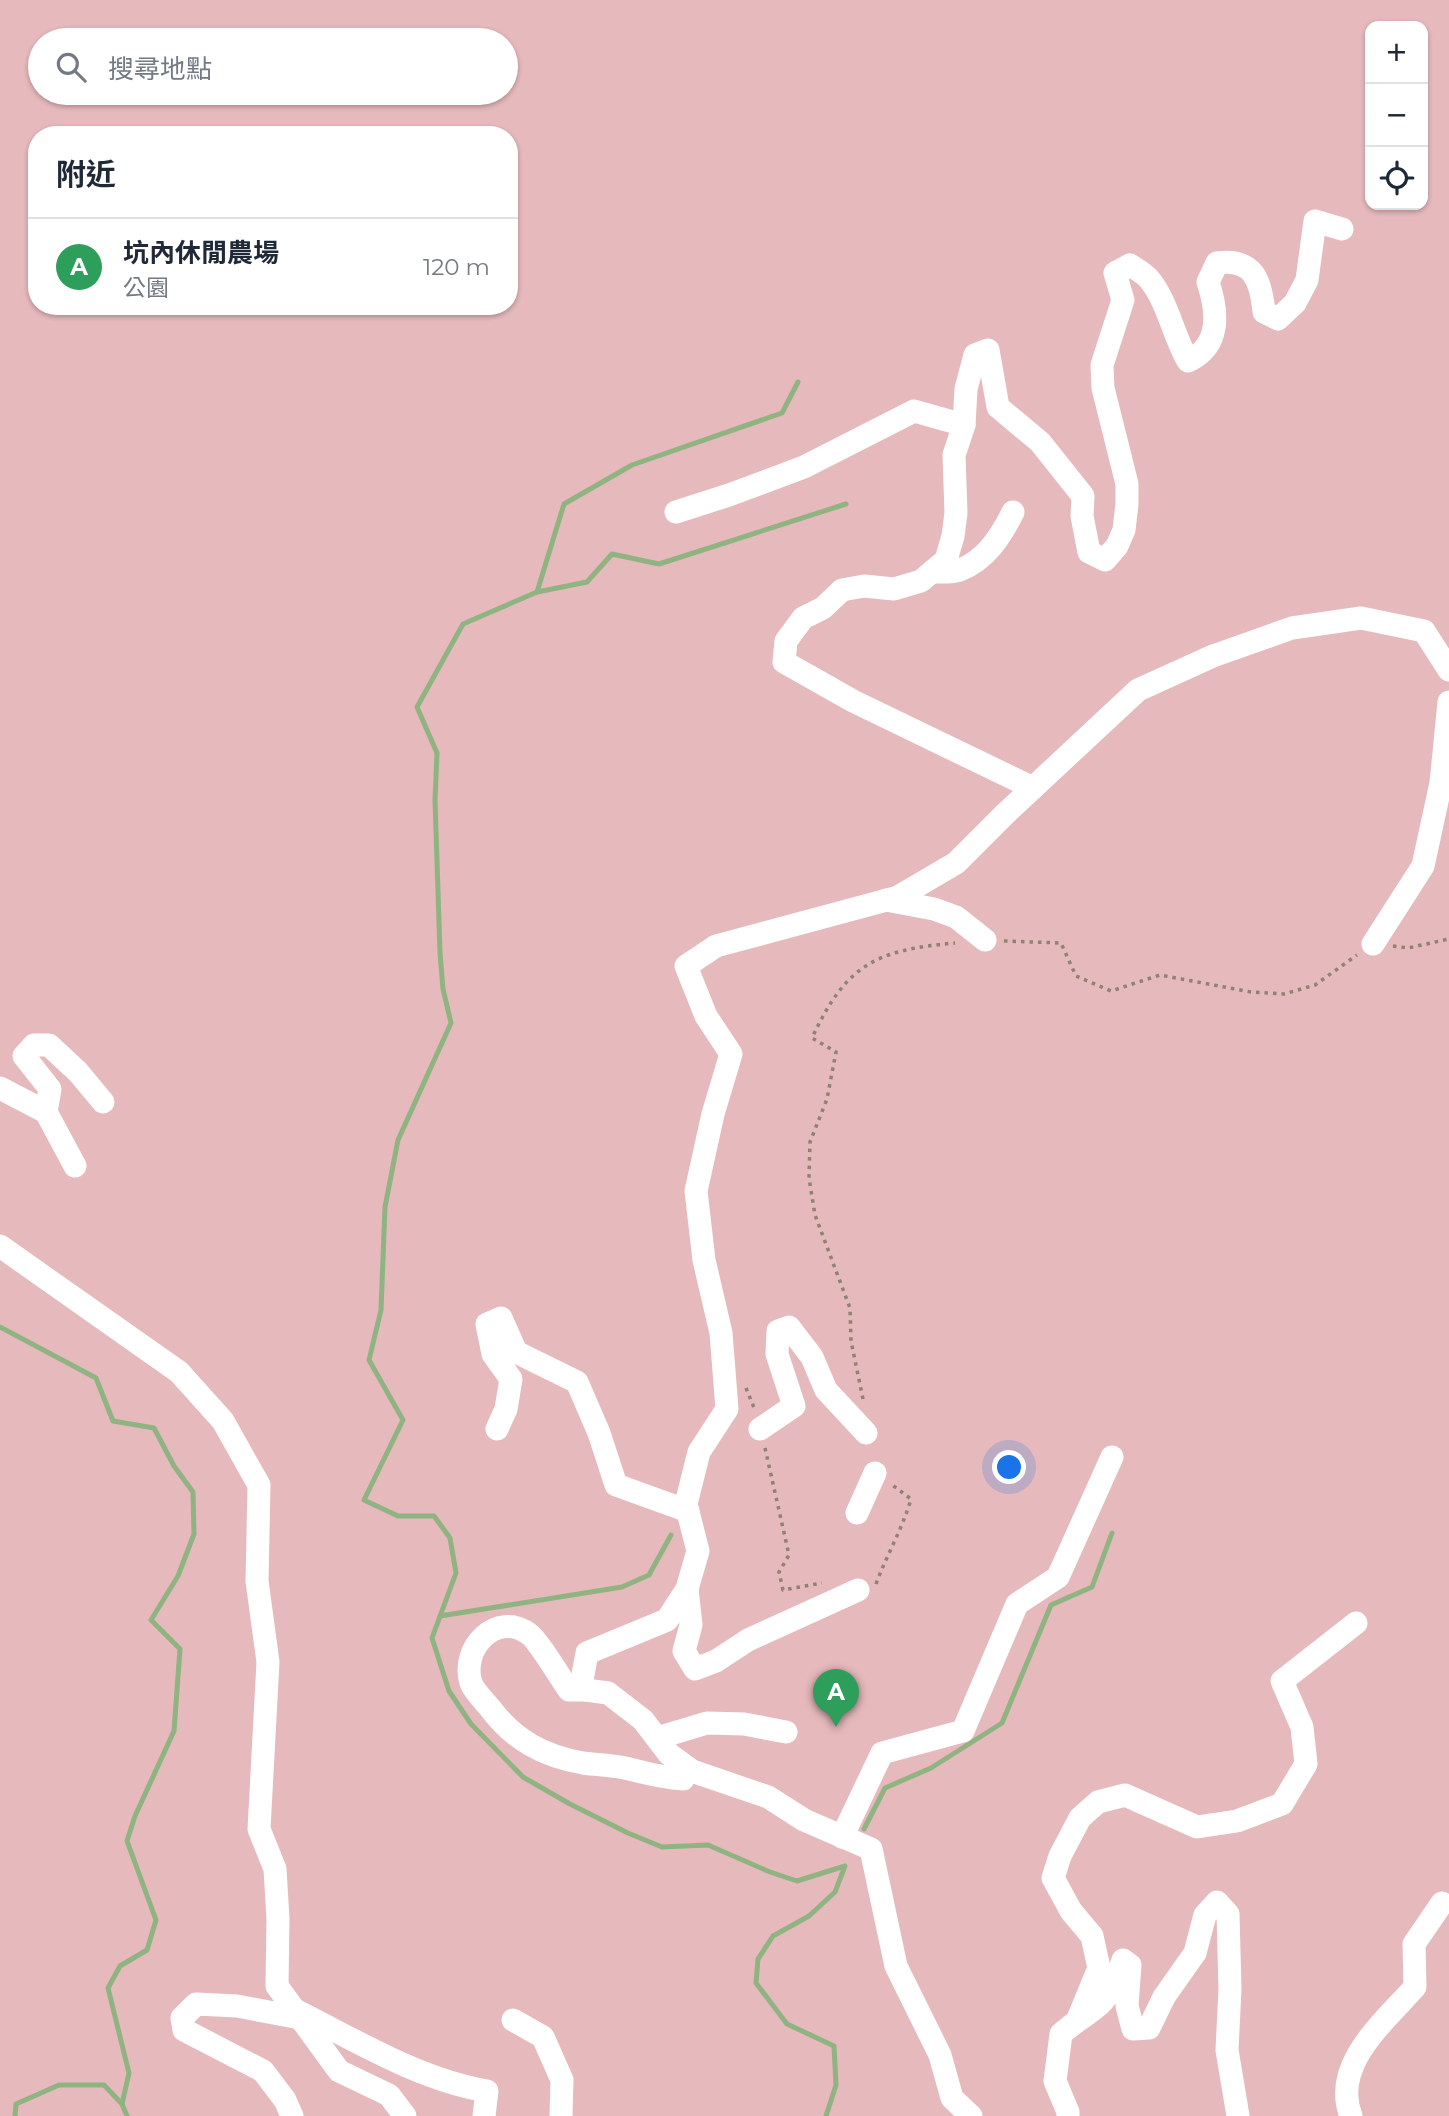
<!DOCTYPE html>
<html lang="zh-TW">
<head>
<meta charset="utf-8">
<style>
  :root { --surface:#fff; --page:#f6f6f7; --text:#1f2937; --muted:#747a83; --line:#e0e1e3; --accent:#5f56cf }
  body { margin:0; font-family:Montserrat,"Noto Sans TC",sans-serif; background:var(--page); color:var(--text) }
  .controls { position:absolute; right:21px; top:21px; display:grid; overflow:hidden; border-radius:14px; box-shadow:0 2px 5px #0004 }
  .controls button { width:63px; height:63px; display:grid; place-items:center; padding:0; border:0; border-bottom:2px solid var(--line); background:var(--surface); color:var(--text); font:35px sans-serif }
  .you { position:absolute; left:1010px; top:1468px; width:24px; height:24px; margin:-18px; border:5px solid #fff; border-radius:50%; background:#1a73e8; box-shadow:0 0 0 10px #1a73e833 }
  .badge { display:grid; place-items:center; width:46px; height:46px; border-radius:50%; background:var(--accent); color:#fff; font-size:23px; font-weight:700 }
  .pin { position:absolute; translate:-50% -58px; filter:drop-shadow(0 2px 4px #0008) }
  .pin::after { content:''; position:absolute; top:37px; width:24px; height:21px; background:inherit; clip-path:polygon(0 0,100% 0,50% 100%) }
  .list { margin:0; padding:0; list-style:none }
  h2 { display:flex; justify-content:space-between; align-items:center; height:91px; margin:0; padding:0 28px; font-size:30px }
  h2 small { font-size:23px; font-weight:400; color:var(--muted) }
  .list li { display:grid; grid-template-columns:46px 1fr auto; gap:21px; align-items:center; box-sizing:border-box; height:98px; padding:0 28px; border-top:2px solid var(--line) }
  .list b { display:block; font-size:26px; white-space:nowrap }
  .list p { margin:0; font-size:23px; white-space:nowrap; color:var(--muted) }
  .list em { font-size:23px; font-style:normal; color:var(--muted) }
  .icon { flex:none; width:38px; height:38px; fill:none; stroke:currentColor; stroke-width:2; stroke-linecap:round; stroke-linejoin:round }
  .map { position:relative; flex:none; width:1449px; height:2116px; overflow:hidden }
  .search { position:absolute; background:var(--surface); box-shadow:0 2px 5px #0004; left:28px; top:28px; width:490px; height:77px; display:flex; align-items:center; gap:18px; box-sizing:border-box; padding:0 24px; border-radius:38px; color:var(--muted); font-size:26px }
  .panel { position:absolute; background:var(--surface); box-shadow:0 2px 5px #0004; left:28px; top:126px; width:490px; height:189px; border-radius:28px }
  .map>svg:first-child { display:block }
  .green { fill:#e6b9bc; fill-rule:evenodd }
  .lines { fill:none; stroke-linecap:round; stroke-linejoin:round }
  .stream { stroke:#8fb481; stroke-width:5 }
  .path { stroke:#8e8271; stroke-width:3.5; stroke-dasharray:3.5 5; stroke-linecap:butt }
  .minor { stroke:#fff; stroke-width:23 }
</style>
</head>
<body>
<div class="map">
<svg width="1449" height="2116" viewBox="0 0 1449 2116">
  <rect width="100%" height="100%" fill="#f9e7cf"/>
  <path class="green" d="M0 0H1449V2116H0ZM1370 26H1423V205H1370ZM40 40H506V93H40ZM37 135H509V306H37Z"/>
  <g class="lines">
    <g class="stream">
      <path d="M798 382 782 413 632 465 564 504 537 592 463 624 417 707 437 753 435 800 440 953 443 989 451 1023 398 1140 385 1207 381 1310 369 1360 403 1420 364 1500 398 1516H434L450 1538 456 1573 432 1638 449 1691 471 1724 523 1777 570 1804 628 1833 662 1847 708 1845 770 1872 797 1881 845 1866 835 1892 809 1916 773 1936 758 1959 756 1983 787 2024 834 2046 836 2085 826 2116"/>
      <path d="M537 592 587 582 612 554 659 564 846 504"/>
      <path d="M0 1327 96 1378 113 1421 154 1428 174 1466 193 1492 194 1534 178 1576 151 1620 180 1649 174 1731 135 1816 127 1841 156 1920 147 1950 120 1966 108 1988 129 2073 122 2104 127 2116"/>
      <path d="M440 1616 622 1587 649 1575 671 1535"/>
      <path d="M864 1829 885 1788 931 1768 1002 1723 1051 1605 1092 1587 1112 1533"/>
      <path d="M15 2116 16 2104 59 2085H104L122 2104"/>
    </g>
    <g class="path">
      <path d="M1004 941 1061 943 1076 976 1111 991 1160 975 1251 992 1284 994 1315 985 1357 955"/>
      <path d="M1393 946 1408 948 1449 939"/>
      <path d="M746 1388 755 1410"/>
      <path d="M863 1399 851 1341 850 1308 815 1215 809 1178 810 1142 827 1099 836 1052 812 1038C846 965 875 950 955 943"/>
      <path d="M765 1448 789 1555 779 1572 783 1590 822 1583"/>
      <path d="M876 1584C887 1554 902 1530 911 1499L891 1484"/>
    </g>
    <g class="minor">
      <path d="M676 512 729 495 804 467 914 411 964 425"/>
      <path d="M932 572C940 572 952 573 960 570 986 560 1001 536 1013 512"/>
      <path d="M1033 788 853 701 784 662 786 641 803 618 823 608 842 590 864 586 894 589 921 581 946 560 953 536 956 513 954 455 964 425 966 389 975 355 988 350 998 407 1040 442 1083 496 1082 516 1089 552 1105 560 1117 546 1124 530 1127 504V484L1103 388 1102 365 1123 300 1115 273 1130 265C1136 269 1144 273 1149 279 1168 302 1173 335 1188 361 1221 346 1218 312 1208 282L1217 263C1254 258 1261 281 1264 312L1278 319 1295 303 1307 280 1315 221 1342 229"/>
      <path d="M886 900 934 909 956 917 985 940"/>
      <path d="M1373 944 1423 866 1441 783 1449 702"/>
      <path d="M0 1088 46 1112 50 1089 24 1056 34 1045H49L78 1072 103 1102"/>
      <path d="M46 1112 75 1166"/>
      <path d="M0 1246 179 1372 223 1421 259 1485 257 1581 268 1662 259 1829 275 1869 278 1919 277 1986 339 2071 389 2095 405 2116"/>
      <path d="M497 1429 506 1409 511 1379 493 1354 487 1324 501 1318 516 1352 577 1382 599 1433 616 1485 688 1511"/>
      <path d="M760 1429 794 1406 777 1354 778 1331 789 1327 812 1357 826 1390 866 1433"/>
      <path d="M857 1513 875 1473"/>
      <path d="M687 1589 691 1625 684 1651 695 1669 716 1661 748 1640 858 1590"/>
      <path d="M586 1690H569C561 1679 538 1640 529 1634 497 1610 460 1648 471 1683 474 1691 484 1701 490 1708 514 1740 543 1756 583 1763 597 1765 612 1765 625 1768 645 1773 662 1778 683 1779L688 1768"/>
      <path d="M657 1738 707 1723 744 1724 786 1732"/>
      <path d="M842 1837 882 1753 963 1731 1017 1604 1058 1577 1112 1457"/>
      <path d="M297 2011C357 2041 420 2080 487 2091L484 2116"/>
      <path d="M1078 2019 1099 1968 1092 1936 1071 1911 1053 1878 1060 1856 1080 1818 1098 1802 1125 1795 1197 1827 1237 1821 1282 1804 1306 1764 1302 1727 1282 1681 1356 1623"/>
      <path d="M513 2020 543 2037 562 2080 561 2116"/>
      <path d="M292 2116 285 2100 263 2071 184 2030 182 2018 196 2004 237 2006 300 2018"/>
      <path d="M971 2116 952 2098 940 2055 896 1966 871 1849 804 1820 768 1797 692 1771 669 1754 643 1720 608 1693 586 1690 582 1680 587 1653 667 1620 687 1589 698 1551 686 1504 699 1452 727 1409 721 1333 704 1260 696 1191 713 1114 731 1054 706 1016 686 966 716 946 898 897 956 863 1005 814 1138 690 1213 656 1292 628 1361 618 1424 631 1449 670"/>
      <path d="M1068 2116V2112L1055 2081 1061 2034C1073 2023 1089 2014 1100 2004 1112 1993 1118 1975 1123 1960L1130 1965 1127 2006 1133 2029 1149 2028 1164 1997 1195 1953 1205 1915 1217 1902 1228 1914 1230 1989 1227 2050 1238 2116"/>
      <path d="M1351 2116C1331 2065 1384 2022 1415 1987L1414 1944 1442 1903"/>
    </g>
  </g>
</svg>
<div class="controls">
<button>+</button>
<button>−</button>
<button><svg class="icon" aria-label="locate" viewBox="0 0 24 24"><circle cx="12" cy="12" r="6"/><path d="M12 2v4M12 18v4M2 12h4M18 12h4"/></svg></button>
</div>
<div class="you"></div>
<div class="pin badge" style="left:836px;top:1727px;background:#2e9e5b">A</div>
<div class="search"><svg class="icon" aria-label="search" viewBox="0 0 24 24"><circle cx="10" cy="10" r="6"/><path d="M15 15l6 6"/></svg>搜尋地點</div>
<section class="panel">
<h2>附近<small></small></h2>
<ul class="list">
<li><span class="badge" style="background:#2e9e5b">A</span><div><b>坑內休閒農場</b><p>公園</p></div><em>120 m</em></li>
</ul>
</section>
</div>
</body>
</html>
